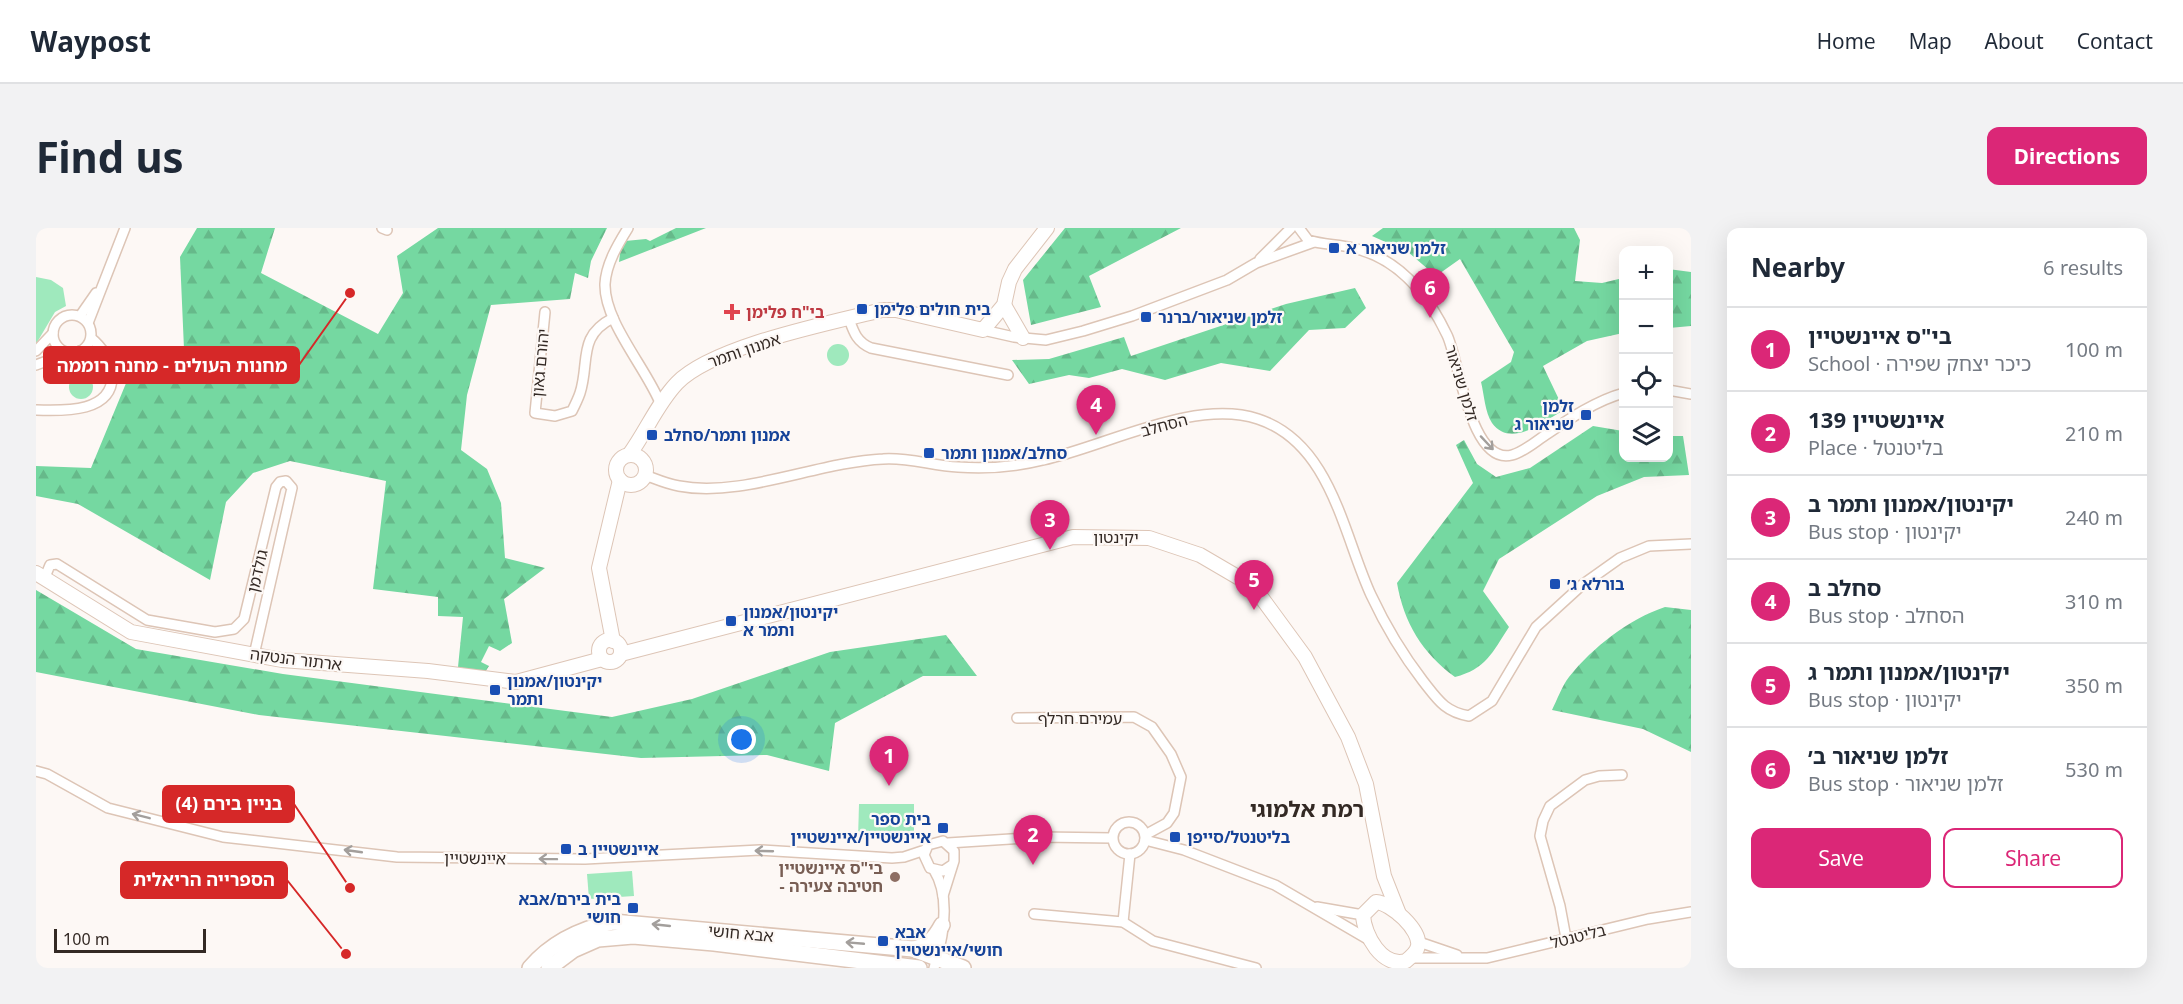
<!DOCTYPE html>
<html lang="en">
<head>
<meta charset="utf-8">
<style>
  :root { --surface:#fff; --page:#f2f2f3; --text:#1f2937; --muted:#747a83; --line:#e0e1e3; --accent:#db2777 }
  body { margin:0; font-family:Georgia,"Noto Sans Hebrew",serif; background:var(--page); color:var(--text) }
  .controls { position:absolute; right:18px; top:18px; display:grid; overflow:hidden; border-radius:12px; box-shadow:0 6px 24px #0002 }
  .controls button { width:54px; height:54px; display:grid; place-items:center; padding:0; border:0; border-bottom:2px solid var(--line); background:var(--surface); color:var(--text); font:30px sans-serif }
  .scale { position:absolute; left:18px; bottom:15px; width:152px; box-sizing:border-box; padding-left:6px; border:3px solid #332924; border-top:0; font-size:16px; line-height:21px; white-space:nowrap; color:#332924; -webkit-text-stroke:4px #fdf8f5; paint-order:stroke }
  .you { position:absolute; left:706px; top:512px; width:21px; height:21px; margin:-15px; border:4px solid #fff; border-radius:50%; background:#1a73e8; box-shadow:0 0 0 9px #1a73e833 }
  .badge { display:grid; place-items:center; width:39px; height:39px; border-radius:50%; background:var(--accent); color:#fff; font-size:20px; font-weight:700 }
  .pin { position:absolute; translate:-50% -50px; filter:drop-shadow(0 2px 3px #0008) }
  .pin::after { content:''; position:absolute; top:32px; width:21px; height:18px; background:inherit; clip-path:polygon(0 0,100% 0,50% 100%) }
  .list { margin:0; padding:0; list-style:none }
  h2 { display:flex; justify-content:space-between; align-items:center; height:78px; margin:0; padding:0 24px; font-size:26px }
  h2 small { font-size:20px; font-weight:400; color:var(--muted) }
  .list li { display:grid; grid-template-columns:39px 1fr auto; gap:18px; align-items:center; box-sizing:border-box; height:84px; padding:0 24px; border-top:2px solid var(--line) }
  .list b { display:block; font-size:22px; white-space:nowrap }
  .list p { margin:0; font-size:20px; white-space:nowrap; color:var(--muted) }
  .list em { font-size:20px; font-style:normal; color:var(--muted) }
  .actions { display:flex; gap:12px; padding:18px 24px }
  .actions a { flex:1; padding:14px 0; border:2px solid var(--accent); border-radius:12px; text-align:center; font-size:21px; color:var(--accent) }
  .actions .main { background:var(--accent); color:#fff }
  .icon { flex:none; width:33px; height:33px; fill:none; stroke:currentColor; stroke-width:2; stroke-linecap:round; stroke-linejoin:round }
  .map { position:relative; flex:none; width:1655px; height:740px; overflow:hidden; border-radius:12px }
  header { display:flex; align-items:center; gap:36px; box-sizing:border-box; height:84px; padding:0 30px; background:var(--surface); border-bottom:2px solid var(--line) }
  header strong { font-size:28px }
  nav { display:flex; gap:33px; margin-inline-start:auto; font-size:21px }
  .intro { display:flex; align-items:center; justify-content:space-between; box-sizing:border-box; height:144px; padding:0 36px }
  h1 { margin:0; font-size:42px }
  .button { padding:15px 27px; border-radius:12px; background:var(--accent); color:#fff; font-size:21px; font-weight:700 }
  main { display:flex; gap:36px; padding:0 36px }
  aside { flex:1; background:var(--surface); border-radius:12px; box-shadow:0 6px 24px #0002 }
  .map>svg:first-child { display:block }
  .green { fill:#9fe9bd }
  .forest { fill:url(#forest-firs) }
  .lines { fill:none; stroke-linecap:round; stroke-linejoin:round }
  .street-casing { stroke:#ddc5b6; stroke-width:12 }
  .secondary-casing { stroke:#ddc5b6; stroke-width:16 }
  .primary-casing { stroke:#ddc5b6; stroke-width:18 }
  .street { stroke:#fff; stroke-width:9 }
  .secondary { stroke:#fff; stroke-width:14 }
  .primary { stroke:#fff; stroke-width:15 }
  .oneway { stroke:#a39f9c }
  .transit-dot { fill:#1a4fb4; stroke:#fdf8f5; stroke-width:2 }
  .health-dot { fill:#e0444e; stroke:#fdf8f5; stroke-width:2 }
  .education-dot { fill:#8d6e63; stroke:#fdf8f5; stroke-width:2 }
  .labels { text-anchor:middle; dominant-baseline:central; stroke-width:4.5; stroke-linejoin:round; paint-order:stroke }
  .transit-label { font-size:16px; font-weight:bold; fill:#164399; stroke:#fdf8f5; text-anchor:start }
  .health-label { font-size:16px; font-weight:bold; fill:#be3a42; stroke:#fdf8f5; text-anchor:start }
  .street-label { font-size:16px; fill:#332924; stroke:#fdf8f5 }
  .education-label { font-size:16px; font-weight:bold; fill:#785e54; stroke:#fdf8f5; text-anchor:end }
  .district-label { font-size:22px; font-weight:bold; fill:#332924; stroke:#fdf8f5 }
  .leader { fill:none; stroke:#d62828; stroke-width:2 }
  .callout-dot { fill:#d62828; stroke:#fdf8f5; stroke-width:2 }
  .callout { fill:#d62828; stroke:#d62828; stroke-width:2 }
  .callout-label { font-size:18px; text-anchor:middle; font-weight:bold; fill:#fff }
</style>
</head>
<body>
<header>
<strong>Waypost</strong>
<nav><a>Home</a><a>Map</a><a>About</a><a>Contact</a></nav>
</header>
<div class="intro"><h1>Find us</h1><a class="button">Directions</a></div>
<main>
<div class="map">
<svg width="1655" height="740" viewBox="0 0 1655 740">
  <defs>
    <pattern id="forest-firs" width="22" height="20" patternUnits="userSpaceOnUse" patternTransform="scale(1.5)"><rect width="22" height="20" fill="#75d8a1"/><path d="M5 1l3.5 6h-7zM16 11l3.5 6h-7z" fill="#66b98a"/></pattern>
  </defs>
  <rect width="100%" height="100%" fill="#fdf8f5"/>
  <g class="green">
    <path d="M0 49 15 52 27 60 30 78 19 84 0 116Z"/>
    <circle cx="802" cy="127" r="11"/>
    <circle cx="45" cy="159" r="12"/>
    <path d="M823 576H878V611H822Z"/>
    <path d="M596 643 598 668 553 671 551 646Z"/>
  </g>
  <g class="forest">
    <path d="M161 0H239L225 45 342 106 367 65 361 28 402 0H571L555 33 552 50 539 45 534 71 455 77 431 167 425 222 451 241 465 275 469 330 509 340 468 371 476 415 464 423 453 418 445 434 453 438 449 444 422 439 427 389 402 388V369L337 361 350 253 254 233 217 245 190 274 174 352 42 276 0 268V238L55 240 100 131 148 121 144 29Z"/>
    <path d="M640 0H670L583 34 585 18 589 13 610 11 614 13Z"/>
    <path d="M1029 0H1145L1053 48 1065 79 995 97 987 52Z"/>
    <path d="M1347 0H1538L1544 12 1539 53 1566 55 1587 50V105L1551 113 1507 138 1528 182C1508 193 1475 221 1456 195 1449 185 1448 166 1445 154L1475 134 1478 124 1424 31 1400 48 1372 24 1336 8Z"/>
    <path d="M1632 41 1655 44V98L1633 100Z"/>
    <path d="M1319 60 1330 80 1309 100 1273 102 1234 143 1185 135 1129 152 1086 141 1053 150 1033 147 993 156 976 132 1013 131 1088 109 1095 128 1250 76Z"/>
    <path d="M1557 198 1587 203 1588 230H1632L1633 208H1647L1653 247 1608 249 1561 268 1463 331 1447 363 1473 399C1456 425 1450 441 1419 449 1386 425 1368 395 1361 355L1437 255 1420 217 1428 212 1441 236 1460 249 1494 240Z"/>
    <path d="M0 362 100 421 247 446 576 489 656 471 794 424 910 407 941 448H887L799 495 793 543 731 527 605 530 223 487 0 444Z"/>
    <path d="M1629 379 1655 382V524L1607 501 1516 482C1521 472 1526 458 1533 449 1557 419 1593 391 1629 379Z"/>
  </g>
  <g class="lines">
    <defs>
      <g id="street">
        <path d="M346 0 351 2"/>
        <path d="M592 0C582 16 570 36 569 56 568 94 611 141 625 177"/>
        <path d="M1263 0 1272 12C1287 17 1302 16 1317 20 1362 30 1392 67 1411 107 1423 131 1434 238 1476 227 1488 224 1500 213 1511 206 1533 191 1561 172 1588 165"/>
        <path d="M1224 31 1255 0"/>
        <path d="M509 84 499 185 519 188 536 183C539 177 542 171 544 165 554 134 541 108 577 90"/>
        <circle cx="36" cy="106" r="19"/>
        <path d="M44 88 60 65"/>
        <path d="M813 91C818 105 821 114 835 120L972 147"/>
        <path d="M52 95 89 0"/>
        <path d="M947 102 978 109 1010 112 1047 103 1096 88 1191 52 1220 35 1278 14"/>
        <path d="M0 123 17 105"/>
        <path d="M44 123 58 125 71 132"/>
        <path d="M0 137 35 124"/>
        <path d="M1632 162 1655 166"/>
        <path d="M0 182C28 183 79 185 76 145 75 132 65 118 55 110"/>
        <path d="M609 247C620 251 631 256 643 258 706 270 782 234 847 231 872 229 897 238 922 239 951 241 979 239 1007 232 1071 218 1158 170 1222 191 1295 215 1307 306 1335 367 1349 397 1367 427 1387 453 1402 472 1409 484 1433 488L1456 473 1500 399 1546 357 1584 330 1613 318 1655 316"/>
        <path d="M9 349 14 337 21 336 111 392 179 404 198 401 208 391 240 259 244 254 250 253 256 260 218 427"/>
        <path d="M981 490 1098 489 1116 499 1135 526 1145 549 1138 585 1131 595 1109 607"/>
        <path d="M0 543 11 546 72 580 187 609 361 629 549 631 724 622 856 630 868 629 889 622"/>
        <circle cx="1093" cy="610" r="16"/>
        <path d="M1109 612 1148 622 1239 657 1335 713"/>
        <path d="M912 615 1005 609 1076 610"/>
        <path d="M907 668 918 633V623L907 613 892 617 888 627 894 640 907 643 916 637"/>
        <path d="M1281 679 1327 687"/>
        <path d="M998 686 1087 694 1117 713 1220 740"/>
        <path d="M1087 694 1094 626"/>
        <path d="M1530 710 1524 678 1504 608 1507 593 1514 578 1549 552 1563 548 1586 547"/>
        <path d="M1383 714 1421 727"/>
        <path d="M1373 730H1451L1612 691 1655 684"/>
        <path d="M898 740C907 711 915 669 898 642"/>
      </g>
      <g id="secondary">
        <path d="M968 77 987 110"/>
        <circle cx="595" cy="242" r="15"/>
        <path d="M593 227C610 204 621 176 641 155 677 118 794 95 846 82H860L947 102 968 77 973 54 979 41 1011 0"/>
        <path d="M0 345 95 404 246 432 392 443 480 454 566 431"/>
        <circle cx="574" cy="423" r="11"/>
        <path d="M577 413 563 340 584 252"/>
        <path d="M585 426 1037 309 1113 310 1164 327 1217 358 1269 429 1312 509 1330 556 1348 648 1363 686"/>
        <path d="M1340 674C1355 675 1385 702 1382 718 1381 724 1375 729 1370 733 1346 740 1328 707 1327 687Z"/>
      </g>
      <g id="primary">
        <path d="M877 721C892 718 899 710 906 697"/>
        <path d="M494 740C516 714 544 701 577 694L877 721 927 740"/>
        <path d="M513 740 537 722 562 711 597 708 678 715 883 740"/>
      </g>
    </defs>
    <use href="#street" class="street-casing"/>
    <use href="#secondary" class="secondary-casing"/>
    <use href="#primary" class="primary-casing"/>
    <use href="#street" class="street"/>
    <use href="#secondary" class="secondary"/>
    <use href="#primary" class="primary"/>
  </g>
  <defs><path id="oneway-shaft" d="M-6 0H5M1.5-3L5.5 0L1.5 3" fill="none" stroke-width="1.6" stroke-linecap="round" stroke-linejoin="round" transform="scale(1.5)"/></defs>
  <g class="oneway">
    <use href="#oneway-shaft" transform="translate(1451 215) rotate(47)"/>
    <use href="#oneway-shaft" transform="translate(105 588) rotate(-166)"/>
    <use href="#oneway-shaft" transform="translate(317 623) rotate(-172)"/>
    <use href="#oneway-shaft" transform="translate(728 623) rotate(-178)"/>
    <use href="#oneway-shaft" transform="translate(512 631) rotate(-179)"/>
    <use href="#oneway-shaft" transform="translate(625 697) rotate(-174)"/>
    <use href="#oneway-shaft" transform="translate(819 715) rotate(-175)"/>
  </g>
  <g class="transit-dot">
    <rect x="1292" y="14" width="12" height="12" rx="3"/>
    <rect x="820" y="75" width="12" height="12" rx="3"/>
    <rect x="1104" y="83" width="12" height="12" rx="3"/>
    <rect x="1544" y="181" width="12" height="12" rx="3"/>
    <rect x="610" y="201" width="12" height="12" rx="3"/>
    <rect x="887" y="219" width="12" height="12" rx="3"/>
    <rect x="1513" y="350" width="12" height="12" rx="3"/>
    <rect x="689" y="387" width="12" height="12" rx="3"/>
    <rect x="453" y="456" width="12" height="12" rx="3"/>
    <rect x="901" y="594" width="12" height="12" rx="3"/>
    <rect x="1133" y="603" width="12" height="12" rx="3"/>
    <rect x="524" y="615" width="12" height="12" rx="3"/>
    <rect x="591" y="674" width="12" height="12" rx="3"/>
    <rect x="841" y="707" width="12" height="12" rx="3"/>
  </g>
  <path class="health-dot" d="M693 75h6v6h6v6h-6v6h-6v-6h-6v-6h6z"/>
  <circle class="education-dot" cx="859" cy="649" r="6"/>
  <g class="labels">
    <g class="transit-label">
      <text x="1310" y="20">זלמן שניאור א</text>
      <text x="838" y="81">בית חולים פלימן</text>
      <text x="1122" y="89">זלמן שניאור/ברנר</text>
      <text x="1538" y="178" text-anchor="end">זלמן<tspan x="1538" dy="18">שניאור ג</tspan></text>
      <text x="628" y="207">אמנון ותמר/סחלב</text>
      <text x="905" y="225">סחלב/אמנון ותמר</text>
      <text x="1531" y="356">בורלא ג׳</text>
      <text x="707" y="384">יקינטון/אמנון<tspan x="707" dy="18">ותמר א</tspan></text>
      <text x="471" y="453">יקינטון/אמנון<tspan x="471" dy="18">ותמר</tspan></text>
      <text x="895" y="591" text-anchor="end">בית ספר<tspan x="895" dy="18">איינשטיין/איינשטיין</tspan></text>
      <text x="1151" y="609">בליטנטל/סייפן</text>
      <text x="542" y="621">איינשטיין ב</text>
      <text x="585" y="671" text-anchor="end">בית בירם/אבא<tspan x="585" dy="18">חושי</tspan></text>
      <text x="859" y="704">אבא<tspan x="859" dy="18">חושי/איינשטיין</tspan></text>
    </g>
    <g class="health-label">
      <text x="710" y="84">בי"ח פלימן</text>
    </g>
    <g class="street-label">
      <text transform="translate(708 122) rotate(-19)">אמנון ותמר</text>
      <text transform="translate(504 135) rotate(-85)">יהורם גאון</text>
      <text transform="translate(1426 155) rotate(73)">זלמן שניאור</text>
      <text transform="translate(1128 197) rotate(-15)">הסחלב</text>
      <text x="1080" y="309">יקינטון</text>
      <text transform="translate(221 343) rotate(-77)">גולדמן</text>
      <text transform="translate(260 431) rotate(7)">ארתור הנטקה</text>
      <text x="1044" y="490">עמירם חרלף</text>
      <text transform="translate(439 630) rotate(1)">איינשטיין</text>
      <text transform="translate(705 705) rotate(5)">אבא חושי</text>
      <text transform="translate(1542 708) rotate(-14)">בליטנטל</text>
    </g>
    <g class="education-label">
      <text x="847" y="640">בי"ס איינשטיין<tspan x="847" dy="18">- חטיבה צעירה</tspan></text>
    </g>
    <g class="district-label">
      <text x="1271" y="580">רמת אלמוגי</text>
    </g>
  </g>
  <path class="leader" d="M314 65L263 137M314 660L258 576M310 726L251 652"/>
  <g class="callout-dot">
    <circle cx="314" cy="65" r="6"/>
    <circle cx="314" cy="660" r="6"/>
    <circle cx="310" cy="726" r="6"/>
  </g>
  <g class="callout">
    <rect x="8" y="119" width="255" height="36" rx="6"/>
    <rect x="127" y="558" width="131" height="36" rx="6"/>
    <rect x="85" y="634" width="166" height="36" rx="6"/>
  </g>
  <g class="callout-label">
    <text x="136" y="144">מחנות העולים - מחנה רוממה</text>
    <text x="193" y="582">בניין בירם (4)</text>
    <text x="168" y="658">הספרייה הריאלית</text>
  </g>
</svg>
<div class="controls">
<button>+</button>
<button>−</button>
<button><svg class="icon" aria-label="locate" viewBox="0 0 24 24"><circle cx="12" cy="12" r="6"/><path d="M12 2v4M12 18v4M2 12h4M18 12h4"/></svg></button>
<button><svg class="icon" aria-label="layers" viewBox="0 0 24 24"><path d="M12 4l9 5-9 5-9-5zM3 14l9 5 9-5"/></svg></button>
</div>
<div class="scale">100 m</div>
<div class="you"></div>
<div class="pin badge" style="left:853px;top:558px">1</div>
<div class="pin badge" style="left:997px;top:637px">2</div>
<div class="pin badge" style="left:1014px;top:322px">3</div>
<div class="pin badge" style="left:1060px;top:207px">4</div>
<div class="pin badge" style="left:1218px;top:382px">5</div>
<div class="pin badge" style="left:1394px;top:90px">6</div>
</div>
<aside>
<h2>Nearby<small>6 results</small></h2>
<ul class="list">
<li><span class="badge">1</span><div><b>בי&quot;ס איינשטיין</b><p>School · כיכר יצחק שפירה</p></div><em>100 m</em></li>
<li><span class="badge">2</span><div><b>איינשטיין 139</b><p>Place · בליטנטל</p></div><em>210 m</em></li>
<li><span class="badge">3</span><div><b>יקינטון/אמנון ותמר ב</b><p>Bus stop · יקינטון</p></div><em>240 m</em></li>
<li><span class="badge">4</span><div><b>סחלב ב</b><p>Bus stop · הסחלב</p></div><em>310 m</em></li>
<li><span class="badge">5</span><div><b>יקינטון/אמנון ותמר ג</b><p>Bus stop · יקינטון</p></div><em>350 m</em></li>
<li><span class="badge">6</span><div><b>זלמן שניאור ב׳</b><p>Bus stop · זלמן שניאור</p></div><em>530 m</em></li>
</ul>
<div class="actions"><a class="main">Save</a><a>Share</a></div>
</aside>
</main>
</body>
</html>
